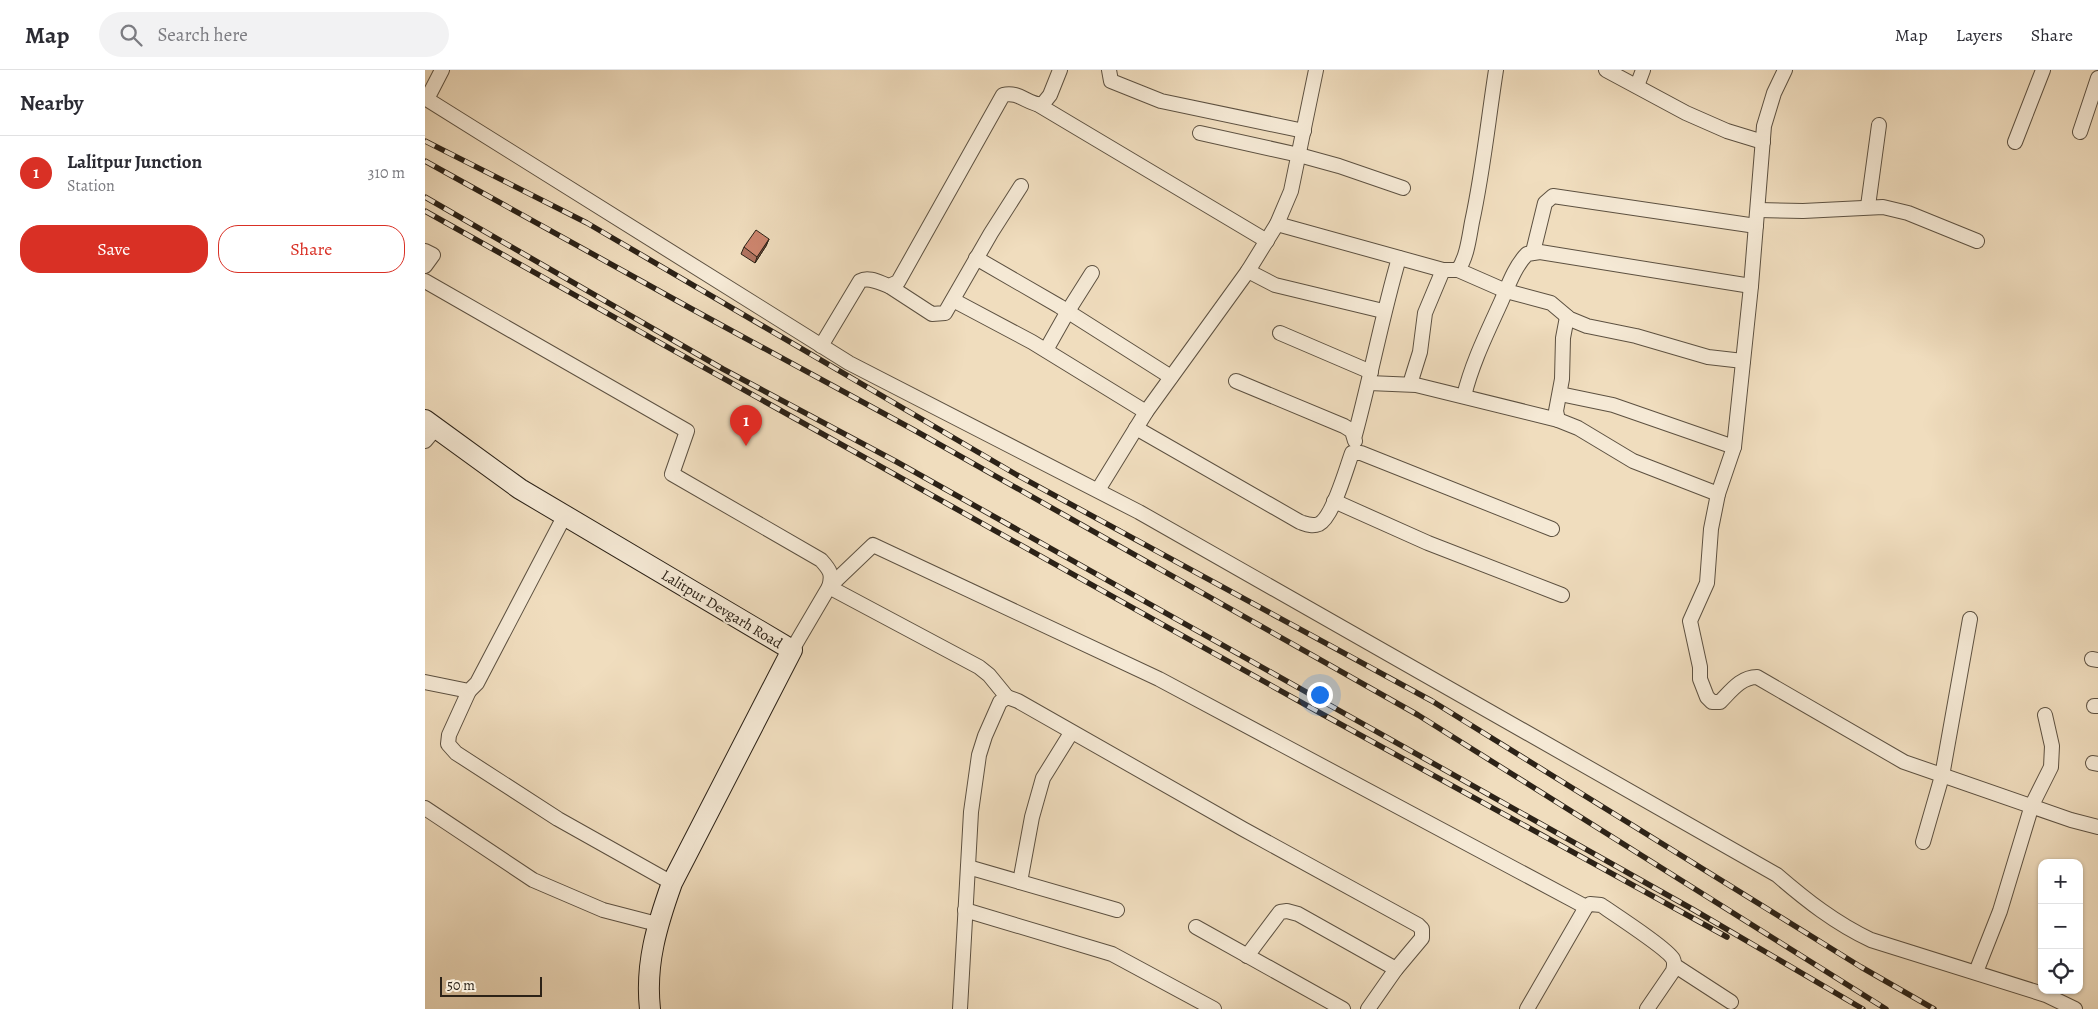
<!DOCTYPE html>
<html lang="en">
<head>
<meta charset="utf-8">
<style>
  :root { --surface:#fff; --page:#f2f2f3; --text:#2b2b33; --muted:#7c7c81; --line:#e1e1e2; --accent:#d93025 }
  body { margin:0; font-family:Alegreya,serif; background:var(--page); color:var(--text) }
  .controls { position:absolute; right:15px; bottom:15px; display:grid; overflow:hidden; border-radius:10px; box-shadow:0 1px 4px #0004 }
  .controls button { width:45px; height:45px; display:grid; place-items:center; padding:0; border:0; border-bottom:1px solid var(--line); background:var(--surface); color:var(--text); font:25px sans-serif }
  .scale { position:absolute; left:15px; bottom:12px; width:102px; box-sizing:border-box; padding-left:5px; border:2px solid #2c2217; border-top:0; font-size:14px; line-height:18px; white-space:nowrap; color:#2c2217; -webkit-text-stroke:4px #f5e9d5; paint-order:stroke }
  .you { position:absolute; left:894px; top:624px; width:18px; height:18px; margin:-12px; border:4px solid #fff; border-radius:50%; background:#1a73e8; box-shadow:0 0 0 8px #1a73e833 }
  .badge { display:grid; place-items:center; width:32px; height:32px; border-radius:50%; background:var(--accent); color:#fff; font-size:16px; font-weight:700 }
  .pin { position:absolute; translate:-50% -41px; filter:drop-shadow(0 1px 2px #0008) }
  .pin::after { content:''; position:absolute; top:26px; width:18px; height:15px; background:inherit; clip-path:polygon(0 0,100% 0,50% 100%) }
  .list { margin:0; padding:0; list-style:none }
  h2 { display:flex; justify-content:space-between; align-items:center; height:65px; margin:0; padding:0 20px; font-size:21px }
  h2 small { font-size:16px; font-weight:400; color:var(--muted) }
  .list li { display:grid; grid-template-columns:32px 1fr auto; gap:15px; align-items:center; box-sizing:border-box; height:75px; padding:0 20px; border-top:1px solid var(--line) }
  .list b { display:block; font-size:19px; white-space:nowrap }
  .list p { margin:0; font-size:16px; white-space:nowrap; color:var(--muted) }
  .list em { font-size:16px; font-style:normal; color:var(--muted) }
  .actions { display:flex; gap:10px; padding:15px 20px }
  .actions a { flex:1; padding:11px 0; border:1px solid var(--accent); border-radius:20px; text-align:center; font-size:18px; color:var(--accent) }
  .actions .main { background:var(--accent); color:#fff }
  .icon { flex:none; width:28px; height:28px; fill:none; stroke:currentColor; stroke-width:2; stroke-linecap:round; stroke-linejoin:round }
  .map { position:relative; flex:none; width:1673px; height:939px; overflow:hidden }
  header { display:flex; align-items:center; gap:30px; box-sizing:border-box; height:70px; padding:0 25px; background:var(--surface); border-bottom:1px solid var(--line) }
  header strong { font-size:24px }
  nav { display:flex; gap:28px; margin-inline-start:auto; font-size:18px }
  .search { width:350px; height:45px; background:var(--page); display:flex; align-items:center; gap:12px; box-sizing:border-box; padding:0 18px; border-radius:28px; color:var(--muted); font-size:19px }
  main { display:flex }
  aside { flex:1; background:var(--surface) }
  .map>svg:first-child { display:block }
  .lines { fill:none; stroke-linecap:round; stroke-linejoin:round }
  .minor-casing { stroke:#5d5141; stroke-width:16 }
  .secondary-casing { stroke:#2c2217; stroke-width:22 }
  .minor { stroke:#f5e9d5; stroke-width:14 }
  .secondary { stroke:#f5e9d5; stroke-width:20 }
  .rail-casing { stroke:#2c2217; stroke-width:5.5 }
  .rail { stroke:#f5e9d5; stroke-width:4; stroke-dasharray:11; stroke-linecap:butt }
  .wall { fill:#b0725f; stroke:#2c2217 }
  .shaded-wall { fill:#905d4d; stroke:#2c2217 }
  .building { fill:#cd856e; stroke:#2c2217 }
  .labels { text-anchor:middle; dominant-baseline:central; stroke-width:4; stroke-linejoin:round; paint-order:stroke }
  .street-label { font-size:15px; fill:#2c2217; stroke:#f5e9d5 }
</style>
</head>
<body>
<header>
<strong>Map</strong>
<div class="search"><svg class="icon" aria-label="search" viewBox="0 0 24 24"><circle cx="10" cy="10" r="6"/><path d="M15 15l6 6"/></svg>Search here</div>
<nav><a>Map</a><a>Layers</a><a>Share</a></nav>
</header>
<main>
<aside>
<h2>Nearby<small></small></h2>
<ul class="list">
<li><span class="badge">1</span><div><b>Lalitpur Junction</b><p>Station</p></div><em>310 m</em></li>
</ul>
<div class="actions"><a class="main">Save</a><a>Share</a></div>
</aside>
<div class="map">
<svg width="1673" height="939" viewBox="0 0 1673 939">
  <rect width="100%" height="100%" fill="#f0ddbe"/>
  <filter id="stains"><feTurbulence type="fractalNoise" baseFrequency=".004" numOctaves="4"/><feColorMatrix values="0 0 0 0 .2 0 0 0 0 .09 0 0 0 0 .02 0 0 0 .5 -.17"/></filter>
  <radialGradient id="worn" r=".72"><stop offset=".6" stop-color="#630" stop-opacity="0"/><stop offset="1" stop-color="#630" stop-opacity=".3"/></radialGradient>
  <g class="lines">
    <defs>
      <g id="minor">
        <path d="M684 0 686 11 736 31 879 61"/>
        <path d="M1181 0 1261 43 1302 61 1338 72"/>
        <path d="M1360 0 1349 23 1339 56 1326 216 1309 377 1293 424 1286 459 1282 513 1265 551 1275 597V609L1282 627 1287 632H1295C1306 621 1316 607 1332 607L1479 692 1646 750 1673 757"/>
        <path d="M1212 16 1218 0"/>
        <path d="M0 28 424 293 714 442 1352 805C1381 830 1410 853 1446 870L1621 925 1650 939"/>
        <path d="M2 29 17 0"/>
        <path d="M612 34 842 171"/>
        <path d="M1655 62 1673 8"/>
        <path d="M775 63 874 85 914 96 978 118"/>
        <path d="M1590 72 1618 0"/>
        <path d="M1443 136 1454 55"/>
        <path d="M1333 140 1378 141 1458 137 1483 143 1552 171"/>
        <path d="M852 154 1018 200H1033C1042 187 1044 168 1047 152 1058 102 1063 51 1071 0"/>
        <path d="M0 181 8 185 0 196"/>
        <path d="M1108 182 1120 133 1128 126 1331 156"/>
        <path d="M551 188 634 236 746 307"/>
        <path d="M1033 200 1081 221 1126 233 1145 249 1162 256 1211 266 1283 287 1318 291"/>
        <path d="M823 201 850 215 958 241"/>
        <path d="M0 211 262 361 247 404 396 490C405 500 408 504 404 517L367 580"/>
        <path d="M464 216 507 244 520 243 566 163 596 116"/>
        <path d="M528 230 607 272 721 342"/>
        <path d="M1142 247 1138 268 1137 309 1131 341 1133 350 1153 358 1208 391 1293 424"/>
        <path d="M855 263 946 302"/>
        <path d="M396 276 435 211C444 206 455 213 464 216L473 212 578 25C594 21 602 34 617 35L625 25 635 0"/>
        <path d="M621 280 643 241 667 203"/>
        <path d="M811 311 919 356 927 361 930 371"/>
        <path d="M944 313 991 315 1133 350"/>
        <path d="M985 314 995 282 1000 243 1018 200"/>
        <path d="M1135 324 1188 335 1309 377"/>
        <path d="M1039 326C1047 293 1062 263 1076 232 1083 216 1090 196 1102 184L1115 182 1326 216"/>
        <path d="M711 358 875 452C881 454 887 457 894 454 908 447 921 399 927 383H936L1127 459"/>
        <path d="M930 365C946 306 957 246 974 188"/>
        <path d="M0 371 11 358"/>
        <path d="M673 420 721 342 823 201 852 154 866 121 891 0"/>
        <path d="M909 431 1003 473 1137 525"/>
        <path d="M1667 589 1673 590"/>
        <path d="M0 612 44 621 52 613 140 445"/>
        <path d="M44 621 24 665 23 674 31 683 133 749 247 813"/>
        <path d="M582 627 564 605 554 597 404 517 448 475 734 609 1161 837"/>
        <path d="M1669 636H1673"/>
        <path d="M1668 693 1673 694"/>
        <path d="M0 738 108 810 178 840 232 854"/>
        <path d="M1498 772 1517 706 1545 549"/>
        <path d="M543 797 692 840"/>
        <path d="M595 812 607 747 618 708 646 663"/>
        <path d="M540 840 687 884 789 939"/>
        <path d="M771 857 918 939"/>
        <path d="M822 886 855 842 862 841 873 844 971 899"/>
        <path d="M1249 895 1306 932"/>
        <path d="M1551 902 1575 841 1607 735 1626 697 1627 676 1620 645"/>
        <path d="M535 939 546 742 554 685 560 666 575 632 582 627 593 631 818 759 993 855 997 859V868L971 899 943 939"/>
        <path d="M1102 939 1161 837 1165 834 1176 835C1189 844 1243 879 1248 889 1250 893 1249 897 1248 901L1222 939"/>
      </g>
      <path id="secondary" d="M0 350 95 419 367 580 247 813C232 855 220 894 225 939"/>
    </defs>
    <use href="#minor" class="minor-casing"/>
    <use href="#secondary" class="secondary-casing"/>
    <use href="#minor" class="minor"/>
    <use href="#secondary" class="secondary"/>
    <defs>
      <g id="rail">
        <path d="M0 71 162 153 592 405 1007 631 1436 897 1509 939"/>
        <path d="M0 91 265 238 489 360 993 645 1461 939"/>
        <path d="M0 127 298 299 472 392 1269 840 1438 939"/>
        <path d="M0 141 897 644 1302 867"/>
      </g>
    </defs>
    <use href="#rail" class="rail-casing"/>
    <use href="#rail" class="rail"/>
  </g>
  <path class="wall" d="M344 169 341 176 330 193 316 184 319 177Z"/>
  <path class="shaded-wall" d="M344 169 341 176 330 193 332 187Z"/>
  <path class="building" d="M331 160 344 169 332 187 319 177Z"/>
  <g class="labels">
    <g class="street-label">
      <text transform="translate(297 539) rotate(31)">Lalitpur Devgarh Road</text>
    </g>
  </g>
  <rect width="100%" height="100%" filter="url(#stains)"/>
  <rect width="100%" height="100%" fill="url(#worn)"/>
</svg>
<div class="controls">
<button>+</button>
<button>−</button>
<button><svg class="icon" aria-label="locate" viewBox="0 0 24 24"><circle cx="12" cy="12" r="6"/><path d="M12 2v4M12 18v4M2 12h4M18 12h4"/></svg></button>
</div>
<div class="scale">50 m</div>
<div class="you"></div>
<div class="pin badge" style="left:321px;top:376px">1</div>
</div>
</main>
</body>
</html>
